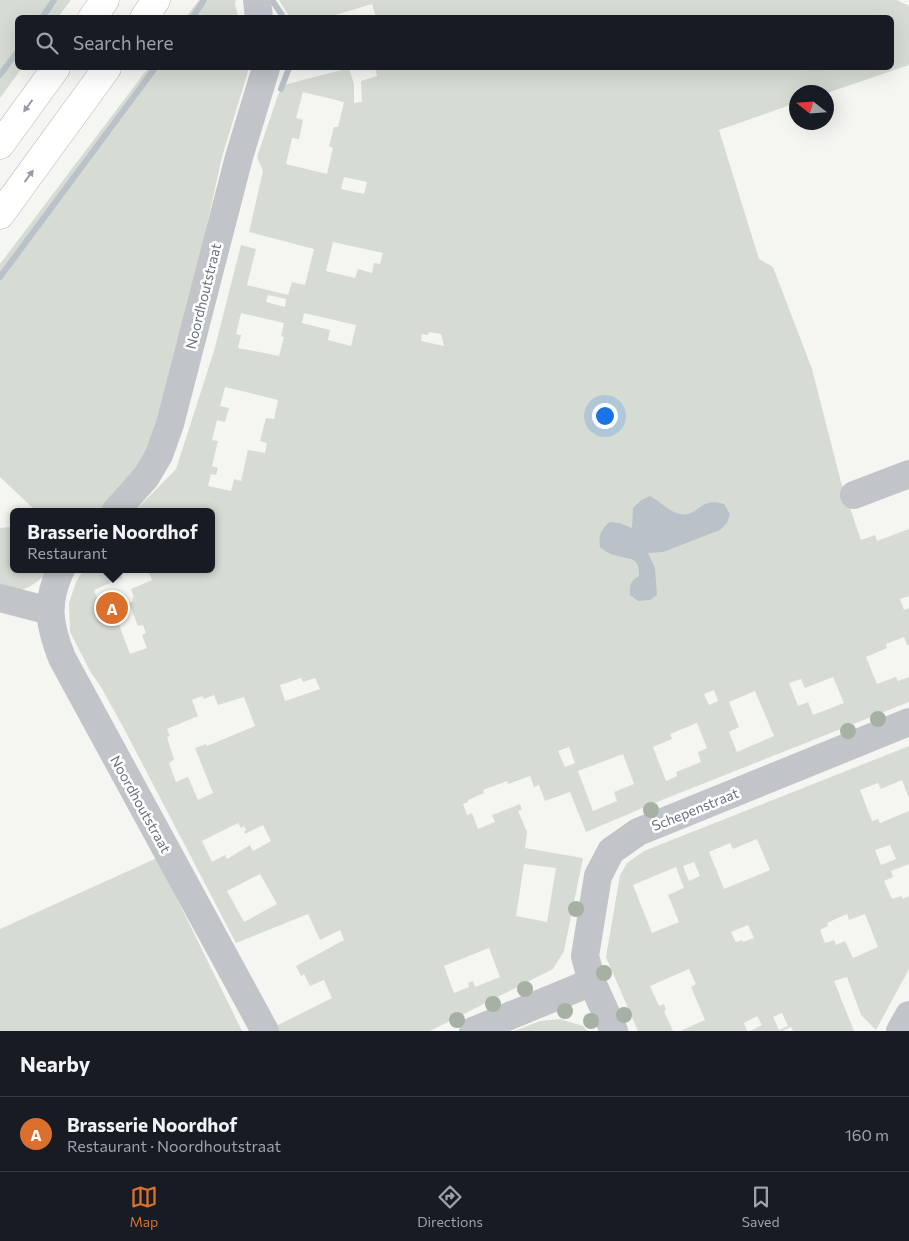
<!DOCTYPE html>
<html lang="en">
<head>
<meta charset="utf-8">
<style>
  :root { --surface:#171b24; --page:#242831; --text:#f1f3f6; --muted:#9ea1a6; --line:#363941; --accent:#da6f2e }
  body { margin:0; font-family:Commissioner,sans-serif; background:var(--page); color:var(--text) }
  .compass { position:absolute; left:789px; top:85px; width:45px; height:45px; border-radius:50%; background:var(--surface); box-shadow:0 5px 20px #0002; rotate:287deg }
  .you { position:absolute; left:604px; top:415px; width:18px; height:18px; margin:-12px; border:4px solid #fff; border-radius:50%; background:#1a73e8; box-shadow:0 0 0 8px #1a73e833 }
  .badge { display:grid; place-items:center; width:32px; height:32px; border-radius:50%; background:var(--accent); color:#fff; font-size:16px; font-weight:700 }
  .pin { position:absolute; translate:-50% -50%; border:2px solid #fff; box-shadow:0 1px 5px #0006 }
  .popup { position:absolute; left:10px; top:508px; width:205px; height:65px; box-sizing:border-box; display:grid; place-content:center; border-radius:8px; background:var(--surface); filter:drop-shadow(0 1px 4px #0005); font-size:16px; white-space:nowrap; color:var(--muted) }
  .popup b { font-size:19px; color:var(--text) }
  .popup::after { content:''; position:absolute; left:50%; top:100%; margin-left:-10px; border:10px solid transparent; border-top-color:var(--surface) }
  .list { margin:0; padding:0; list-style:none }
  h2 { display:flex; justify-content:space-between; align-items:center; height:65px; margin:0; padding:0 20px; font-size:21px }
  h2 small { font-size:16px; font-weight:400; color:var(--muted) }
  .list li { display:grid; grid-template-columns:32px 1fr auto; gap:15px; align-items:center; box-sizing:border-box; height:75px; padding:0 20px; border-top:1px solid var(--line) }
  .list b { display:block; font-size:19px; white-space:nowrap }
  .list p { margin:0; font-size:16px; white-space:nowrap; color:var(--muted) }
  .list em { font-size:16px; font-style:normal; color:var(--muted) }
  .icon { flex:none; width:28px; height:28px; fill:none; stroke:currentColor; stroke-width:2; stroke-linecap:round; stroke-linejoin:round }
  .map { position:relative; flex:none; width:909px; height:1031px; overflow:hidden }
  .search { position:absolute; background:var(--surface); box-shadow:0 5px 20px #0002; left:15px; right:15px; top:15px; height:55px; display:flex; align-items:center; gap:12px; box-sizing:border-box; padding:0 18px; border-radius:8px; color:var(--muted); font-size:19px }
  .sheet { height:140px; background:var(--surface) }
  nav { display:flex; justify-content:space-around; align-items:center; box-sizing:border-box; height:70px; border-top:1px solid var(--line); background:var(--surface); font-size:14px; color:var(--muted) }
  nav a { display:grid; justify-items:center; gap:2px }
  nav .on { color:var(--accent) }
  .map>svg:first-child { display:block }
  .green { fill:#d6dcd4; fill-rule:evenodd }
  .water { fill:#b9c2c8 }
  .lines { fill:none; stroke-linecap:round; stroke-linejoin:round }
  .stream { stroke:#b9c2c8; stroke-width:6 }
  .highway-casing { stroke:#b4b6ba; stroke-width:29 }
  .minor { stroke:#c1c4c8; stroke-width:28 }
  .highway { stroke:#fff; stroke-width:28 }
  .tree { fill:#a6b1a4 }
  .oneway { fill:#949ca8 }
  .labels { text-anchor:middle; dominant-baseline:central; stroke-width:5; stroke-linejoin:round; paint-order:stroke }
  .street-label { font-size:14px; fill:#667182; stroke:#fff }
</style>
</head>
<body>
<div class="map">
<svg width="909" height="1031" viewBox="0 0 909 1031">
  <rect width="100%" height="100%" fill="#f5f6f2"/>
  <g class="green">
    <path d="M0 0H71L58 17 18 18V68H22L0 98Z"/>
    <path d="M199 0H236L235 3 238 17H186Z"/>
    <path d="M279 0H897L909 6V65L827 93 796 92V103L719 130 759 259 773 267 812 369 841 482 861 540 875 535 877 541 909 529V596L900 599 904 610 909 608V645H907L904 637 886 644 887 648 866 657 877 684 896 677 898 681 909 677V702L657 802 586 832 570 792 545 801 539 785 534 787 530 776 508 784 507 781 483 790 484 793 468 800V802L463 804 467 815 472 813 478 829 495 822 492 815 520 804 522 810 518 811 527 832 525 848 583 858 564 951 553 969 430 1031H279L276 1026 332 998 324 980 310 986 304 974 301 976 296 966 344 940 340 930 320 940 308 914 236 943 122 725 101 687 90 671 70 632 69 603 76 582 84 569H119L122 578 94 590 107 625 118 622 130 654 147 648 142 635 146 633 143 625 138 626 129 603 133 601 132 598 134 597 131 589 152 580 148 570 211 569V512H134L176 469 214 351 241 245 256 249 247 285 288 295 292 282 305 285 314 249 249 232 263 171 257 157 278 95 284 85 349 68 354 84V103L362 102 361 81 377 76 375 68H892V18H376L372 4 329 17 290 18ZM303 92 344 102 338 127H334L329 146 333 148 327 174 286 164 292 138 299 139 303 120 296 118ZM344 177 367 182 364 194 341 189ZM333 242 383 253 380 264 374 263 372 273 358 269 355 278 326 271ZM268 295 286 299 285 307 266 302ZM241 313 284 323 281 336 284 337 279 356 238 348 241 335 236 334ZM304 313 356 325 351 346 328 340 330 330 302 323ZM429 332 441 334 444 346 421 341 422 334 428 335ZM225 387 278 400 274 419 266 418 260 441 267 443 265 453 248 450 241 481 234 479 231 491 208 486 211 474 216 475 218 468 212 466 218 441 212 440 217 420 225 422 229 408 220 406ZM833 677 844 703 813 715 808 702 798 706 789 683 801 679 805 688ZM301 678 303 682 315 678 320 689 285 701 280 685ZM714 690 718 701 709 705 704 694ZM755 691 774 736 737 752 729 732 739 727 729 702ZM214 695 218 705 244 697 255 726 207 746 206 744 195 748 213 793 198 800 188 777 176 782 169 763 174 760 167 737 170 736 167 729 198 716 192 700 202 696 204 699ZM697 723 707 748 698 752 701 762 676 772 677 776 666 781 653 747 672 739 670 734ZM569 747 575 763 565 767 558 751ZM623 754 634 784 614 792 617 801 593 811 578 771ZM238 823 241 828 244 826 246 830 244 832 245 834 263 825 271 841 253 851 250 845 227 859 225 855 212 862 202 841ZM524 864 556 868 547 922 516 916ZM260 874 277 904 244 922 227 891ZM489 948 500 977 475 987 473 981 468 983 469 987 454 993 444 966Z"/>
    <path d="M148 68H249L222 157 195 279 153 437 138 469 100 512H37L0 477V264Z"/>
    <path d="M9 527 13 531V569H46L47 573C31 588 22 594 0 588V528Z"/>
    <path d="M909 746V798L902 780 881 789 878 783 860 790 872 821 878 819 880 823 909 811V864L891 871 893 877 884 881 892 899 901 896 903 899 909 896V969L876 1030 861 1015 847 977 834 981 854 1031H793L791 1027 783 1031H750L762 1025 757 1016 744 1023 747 1031H680L705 1020 691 987 696 984 689 969 650 986 659 1006 664 1004 666 1010 664 1011 673 1031H638L606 957 620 875 627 863 644 851ZM757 839 770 870 724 889 709 852 730 843 733 849ZM890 845 896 859 881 865 875 850ZM694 862 700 876 689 881 683 866ZM676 867 684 888 668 895 679 922 652 933 633 885ZM847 914 849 920 865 914 878 947 853 958 845 941 836 945 834 940 825 943 820 930 828 926 827 923ZM748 925 754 938 743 942 742 940 736 942 731 932ZM782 1013 788 1026 779 1030 773 1017Z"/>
    <path d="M157 858 242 1031H0V929Z"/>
    <path d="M560 1019 583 1026 587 1031H514L540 1021Z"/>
  </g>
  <path class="water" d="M650 496C660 501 669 512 680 514 698 518 699 496 724 504L730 514 727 523 720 530 663 552 648 553 655 568 657 595 650 600 638 601 630 595C629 585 631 581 639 576 640 555 628 560 614 555 609 554 604 550 600 547 598 536 601 529 610 522L619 523 632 528 633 508 641 500Z"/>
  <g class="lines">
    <g class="stream">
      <path d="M272 0 284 18"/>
      <path d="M42 18 54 0"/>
      <path d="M192 18 204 0"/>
      <path d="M0 75 18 51"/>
      <path d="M281 89 289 68"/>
      <path d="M0 277 155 68"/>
    </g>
    <defs>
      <g id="highway">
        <path d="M92 18 105 0"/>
        <path d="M144 18 156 0"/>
        <path d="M0 145 56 68"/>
        <path d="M0 215 107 68"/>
      </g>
    </defs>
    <use href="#highway" class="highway-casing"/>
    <g class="minor">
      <path d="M257 0 259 18"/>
      <path d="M854 495 909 474"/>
      <path d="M115 512 146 477 159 455 170 424 239 157 266 68"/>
      <path d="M61 569C45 603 49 625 62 658L265 1031"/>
      <path d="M0 598 50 611"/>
      <path d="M592 982 614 1031"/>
      <path d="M473 1031 592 982 585 956 598 876 611 851 638 832 909 722"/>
      <path d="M900 1031 909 1015"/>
    </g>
    <use href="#highway" class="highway"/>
  </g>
  <g class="tree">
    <circle cx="878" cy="719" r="8"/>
    <circle cx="848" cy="731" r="8"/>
    <circle cx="651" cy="810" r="8"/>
    <circle cx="576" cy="909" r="8"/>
    <circle cx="604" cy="973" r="8"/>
    <circle cx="525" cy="989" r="8"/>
    <circle cx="493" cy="1004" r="8"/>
    <circle cx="565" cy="1011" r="8"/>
    <circle cx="624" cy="1015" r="8"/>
    <circle cx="457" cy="1020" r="8"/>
    <circle cx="591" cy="1021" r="8"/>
  </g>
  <defs><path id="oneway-solid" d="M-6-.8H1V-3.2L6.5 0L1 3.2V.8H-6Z" transform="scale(1.25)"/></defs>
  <g class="oneway">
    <use href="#oneway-solid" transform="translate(28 106) rotate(126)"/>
    <use href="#oneway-solid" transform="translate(29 176) rotate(-54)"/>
  </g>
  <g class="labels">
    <g class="street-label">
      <text transform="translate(203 296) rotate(-76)">Noordhoutstraat</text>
      <text transform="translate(141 804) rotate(61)">Noordhoutstraat</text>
      <text transform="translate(695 809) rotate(-22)">Schepenstraat</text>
    </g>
  </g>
</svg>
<svg class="compass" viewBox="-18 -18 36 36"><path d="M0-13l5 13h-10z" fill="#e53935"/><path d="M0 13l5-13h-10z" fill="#9ea1a6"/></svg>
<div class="you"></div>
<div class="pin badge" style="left:112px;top:608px">A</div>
<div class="popup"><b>Brasserie Noordhof</b>Restaurant</div>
<div class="search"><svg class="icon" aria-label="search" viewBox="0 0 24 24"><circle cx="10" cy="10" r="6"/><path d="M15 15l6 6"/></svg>Search here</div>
</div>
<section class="sheet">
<h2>Nearby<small></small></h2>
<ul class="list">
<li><span class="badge">A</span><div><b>Brasserie Noordhof</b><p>Restaurant · Noordhoutstraat</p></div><em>160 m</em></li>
</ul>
</section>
<nav>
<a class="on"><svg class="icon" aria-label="map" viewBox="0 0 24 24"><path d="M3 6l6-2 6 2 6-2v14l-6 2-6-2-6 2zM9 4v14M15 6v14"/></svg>Map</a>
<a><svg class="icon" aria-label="directions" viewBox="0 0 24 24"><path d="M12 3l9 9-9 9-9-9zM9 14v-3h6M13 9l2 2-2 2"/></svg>Directions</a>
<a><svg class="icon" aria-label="saved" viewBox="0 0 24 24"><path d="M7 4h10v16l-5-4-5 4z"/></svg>Saved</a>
</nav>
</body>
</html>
